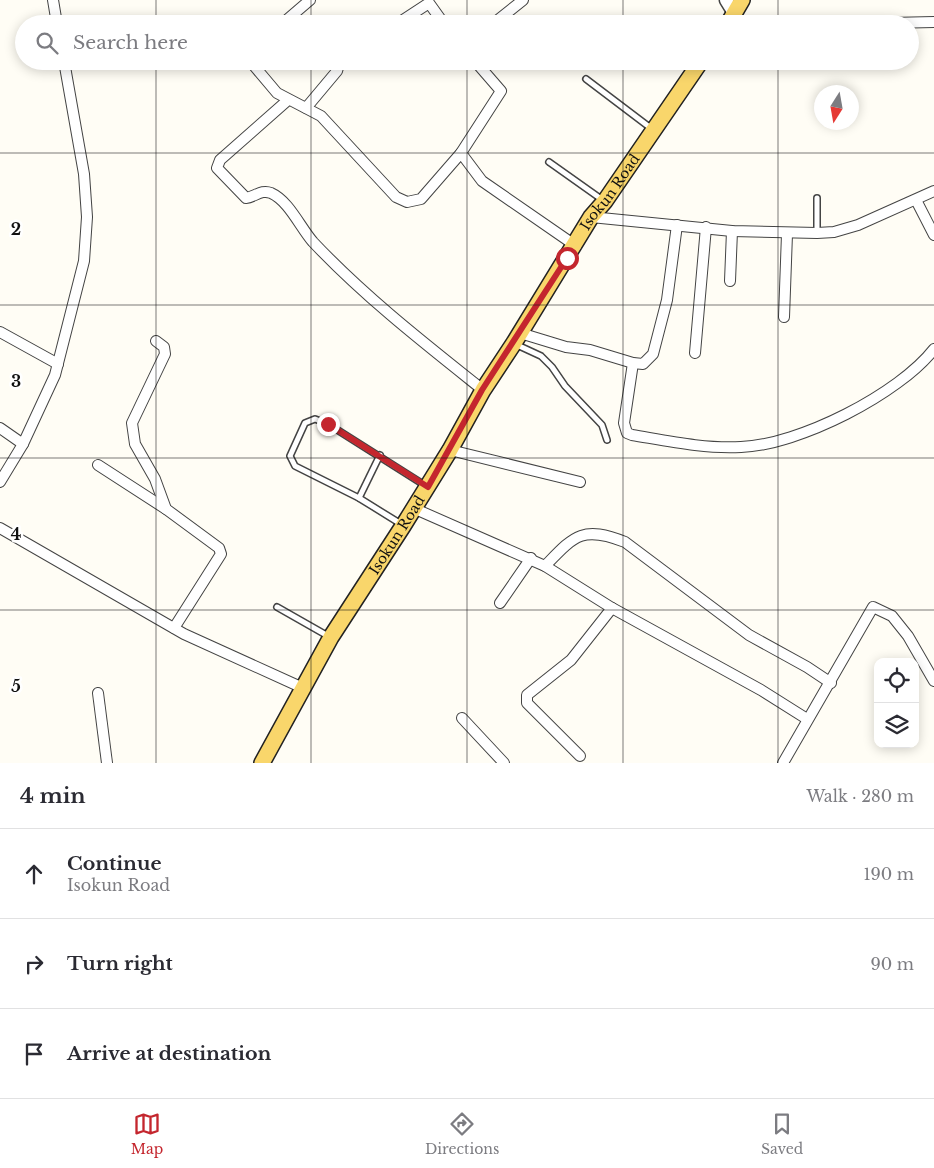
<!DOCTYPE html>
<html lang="en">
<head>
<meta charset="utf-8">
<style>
  :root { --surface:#fff; --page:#f2f2f3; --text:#2b2b33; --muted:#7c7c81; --line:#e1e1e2; --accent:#c4262e }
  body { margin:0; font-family:"Libre Baskerville",serif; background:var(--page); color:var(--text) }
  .controls { position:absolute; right:15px; bottom:15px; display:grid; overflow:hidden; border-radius:10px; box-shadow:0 2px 12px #0003 }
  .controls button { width:45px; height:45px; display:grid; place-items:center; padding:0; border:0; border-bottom:1px solid var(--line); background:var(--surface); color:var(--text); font:25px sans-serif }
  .compass { position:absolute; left:814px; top:85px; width:45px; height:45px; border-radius:50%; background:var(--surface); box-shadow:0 2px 12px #0003; rotate:191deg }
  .stop { position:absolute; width:15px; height:15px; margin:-11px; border:4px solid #c4262e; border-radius:50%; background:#fff }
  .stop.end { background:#c4262e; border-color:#fff; box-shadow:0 1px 5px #0008 }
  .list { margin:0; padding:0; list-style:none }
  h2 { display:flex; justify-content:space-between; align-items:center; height:65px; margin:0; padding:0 20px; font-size:21px }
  h2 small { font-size:16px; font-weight:400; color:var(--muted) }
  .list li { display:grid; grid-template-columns:32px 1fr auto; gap:15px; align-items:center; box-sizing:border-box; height:90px; padding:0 20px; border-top:1px solid var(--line) }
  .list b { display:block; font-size:19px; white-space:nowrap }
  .list p { margin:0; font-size:16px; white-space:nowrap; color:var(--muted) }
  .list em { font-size:16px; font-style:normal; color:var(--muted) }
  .icon { flex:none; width:28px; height:28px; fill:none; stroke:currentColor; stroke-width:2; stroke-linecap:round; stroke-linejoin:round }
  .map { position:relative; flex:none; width:934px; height:763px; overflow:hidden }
  .search { position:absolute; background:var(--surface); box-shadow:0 2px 12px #0003; left:15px; right:15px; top:15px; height:55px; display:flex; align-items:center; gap:12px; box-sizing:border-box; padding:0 18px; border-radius:28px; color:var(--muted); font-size:19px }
  .sheet { height:335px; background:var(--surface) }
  nav { display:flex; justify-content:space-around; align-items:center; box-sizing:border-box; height:70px; border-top:1px solid var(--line); background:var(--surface); font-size:14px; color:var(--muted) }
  nav a { display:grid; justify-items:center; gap:2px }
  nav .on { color:var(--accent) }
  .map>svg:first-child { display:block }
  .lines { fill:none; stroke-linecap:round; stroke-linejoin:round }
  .service-casing { stroke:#444; stroke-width:8 }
  .minor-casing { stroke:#444; stroke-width:12 }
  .tertiary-casing { stroke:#444; stroke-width:15 }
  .primary-casing { stroke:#222; stroke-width:18 }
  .service { stroke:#fff; stroke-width:5 }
  .minor { stroke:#fff; stroke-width:10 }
  .tertiary { stroke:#fff; stroke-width:12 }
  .primary { stroke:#f9d66b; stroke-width:15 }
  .route { stroke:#c4262e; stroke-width:6 }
  .grid { fill:none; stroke:#111; stroke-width:1; stroke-opacity:0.55 }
  .labels { text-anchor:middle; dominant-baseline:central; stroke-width:5; stroke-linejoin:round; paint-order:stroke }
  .street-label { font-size:14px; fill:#111; stroke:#fff }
  .grid-label { font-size:16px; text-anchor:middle; font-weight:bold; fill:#111; stroke:#fff; stroke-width:5; stroke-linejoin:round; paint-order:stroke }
</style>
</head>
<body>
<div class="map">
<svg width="934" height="763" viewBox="0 0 934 763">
  <rect width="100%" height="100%" fill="#fffdf5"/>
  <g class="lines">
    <defs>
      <g id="service">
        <path d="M586 79 652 129"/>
        <path d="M549 162 604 201"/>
        <path d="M817 233V198"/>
        <path d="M515 344 541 356 552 367 565 386 602 425 607 440"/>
        <path d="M359 498 380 455"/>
        <path d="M401 524 359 498 295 466 290 456 305 423 315 419 328 424 426 486"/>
        <path d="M277 607 328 636"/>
      </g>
      <g id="minor">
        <path d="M53 0 57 24"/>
        <path d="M731 19 752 24"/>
        <path d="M282 24 310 0"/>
        <path d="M397 24 429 3 444 24"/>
        <path d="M493 24 523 0"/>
        <path d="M845 24 934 22"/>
        <path d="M250 61 277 93 321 116 396 197 407 202 421 199 461 153 482 181 576 246"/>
        <path d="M288 100 220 160 217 168 246 198C255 197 261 189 271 193 289 201 300 227 313 242 365 297 424 343 483 390"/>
        <path d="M306 108 337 71 340 61"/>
        <path d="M461 153 501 91 475 61"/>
        <path d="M916 200 934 235"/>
        <path d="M591 217 732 231 817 233 834 232 858 225 934 191"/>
        <path d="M730 281 732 231"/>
        <path d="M784 317 787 234"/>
        <path d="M0 332 58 364"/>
        <path d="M520 333 566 347 590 350 633 363 643 364 653 354 667 300 677 225"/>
        <path d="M156 341 164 347 165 354 132 423 135 444 155 479 166 509 219 548 221 554 174 628"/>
        <path d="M695 353 706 227"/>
        <path d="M633 363 624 423 627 433 632 435C668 441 705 449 741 447 799 445 899 394 934 349"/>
        <path d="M0 428 23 444"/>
        <path d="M450 450 580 482"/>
        <path d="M98 465 166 509"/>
        <path d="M0 482 23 444 55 375 84 261 87 217 84 174 64 61"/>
        <path d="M413 508 545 566 612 608 761 690 807 719"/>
        <path d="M0 528 184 634 303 688"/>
        <path d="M545 566C574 536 582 525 625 542L749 635 807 667 831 683"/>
        <path d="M500 603 531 558"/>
        <path d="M98 693 107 763"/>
        <path d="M462 718 504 763"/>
        <path d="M580 756 527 703V695L571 660 612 608"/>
        <path d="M783 763 873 607 892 616 908 636 934 681"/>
      </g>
      <path id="tertiary" d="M726 0 734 13"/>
      <g id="primary">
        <path d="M728 24 742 0"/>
        <path id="s1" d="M262 763 331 637 403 526 450 450 483 390 514 343 591 217 605 201 701 61"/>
      </g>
    </defs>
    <use href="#service" class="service-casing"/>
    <use href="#minor" class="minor-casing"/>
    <use href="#tertiary" class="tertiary-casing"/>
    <use href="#primary" class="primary-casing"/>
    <use href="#service" class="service"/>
    <use href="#minor" class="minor"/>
    <use href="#tertiary" class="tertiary"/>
    <use href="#primary" class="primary"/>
  </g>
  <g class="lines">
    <path class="route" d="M328 424 428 487 482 390 567 258"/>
  </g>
  <path class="grid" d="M156 0V24M311 0V24M467 0V24M623 0V24M778 0V24M156 61V763M311 61V763M467 61V763M623 61V763M778 61V763M0 153H934M0 305H934M0 458H934M0 610H934"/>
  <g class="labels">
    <g class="street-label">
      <text stroke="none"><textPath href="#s1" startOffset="669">Isokun Road</textPath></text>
      <text stroke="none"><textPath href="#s1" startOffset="265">Isokun Road</textPath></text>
    </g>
  </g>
  <g class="grid-label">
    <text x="16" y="235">2</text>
    <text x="16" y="387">3</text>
    <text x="16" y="540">4</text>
    <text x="16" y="692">5</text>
  </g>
</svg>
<div class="controls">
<button><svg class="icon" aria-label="locate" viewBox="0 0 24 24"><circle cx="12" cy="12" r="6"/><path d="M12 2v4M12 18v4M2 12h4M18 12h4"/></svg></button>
<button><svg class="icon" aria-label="layers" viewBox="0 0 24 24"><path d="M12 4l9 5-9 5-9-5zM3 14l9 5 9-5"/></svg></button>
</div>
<svg class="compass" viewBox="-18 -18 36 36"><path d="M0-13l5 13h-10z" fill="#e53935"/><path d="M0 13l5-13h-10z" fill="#7c7c81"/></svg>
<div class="stop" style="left:567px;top:258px"></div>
<div class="stop end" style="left:328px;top:424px"></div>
<div class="search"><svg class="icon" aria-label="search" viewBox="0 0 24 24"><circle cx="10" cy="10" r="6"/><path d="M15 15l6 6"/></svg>Search here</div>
</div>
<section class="sheet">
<h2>4 min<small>Walk · 280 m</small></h2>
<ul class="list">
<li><svg class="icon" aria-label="ahead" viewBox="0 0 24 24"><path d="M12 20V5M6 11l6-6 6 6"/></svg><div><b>Continue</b><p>Isokun Road</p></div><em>190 m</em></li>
<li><svg class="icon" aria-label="right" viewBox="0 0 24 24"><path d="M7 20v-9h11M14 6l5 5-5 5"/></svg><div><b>Turn right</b></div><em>90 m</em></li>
<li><svg class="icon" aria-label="arrive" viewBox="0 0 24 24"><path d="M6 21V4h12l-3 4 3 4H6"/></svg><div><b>Arrive at destination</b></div></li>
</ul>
</section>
<nav>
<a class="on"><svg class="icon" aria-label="map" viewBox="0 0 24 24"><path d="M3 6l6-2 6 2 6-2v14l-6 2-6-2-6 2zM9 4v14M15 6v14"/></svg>Map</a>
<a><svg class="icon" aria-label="directions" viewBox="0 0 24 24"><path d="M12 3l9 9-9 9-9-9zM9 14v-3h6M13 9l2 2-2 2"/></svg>Directions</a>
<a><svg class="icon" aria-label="saved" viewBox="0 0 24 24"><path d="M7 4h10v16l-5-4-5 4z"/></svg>Saved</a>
</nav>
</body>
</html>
